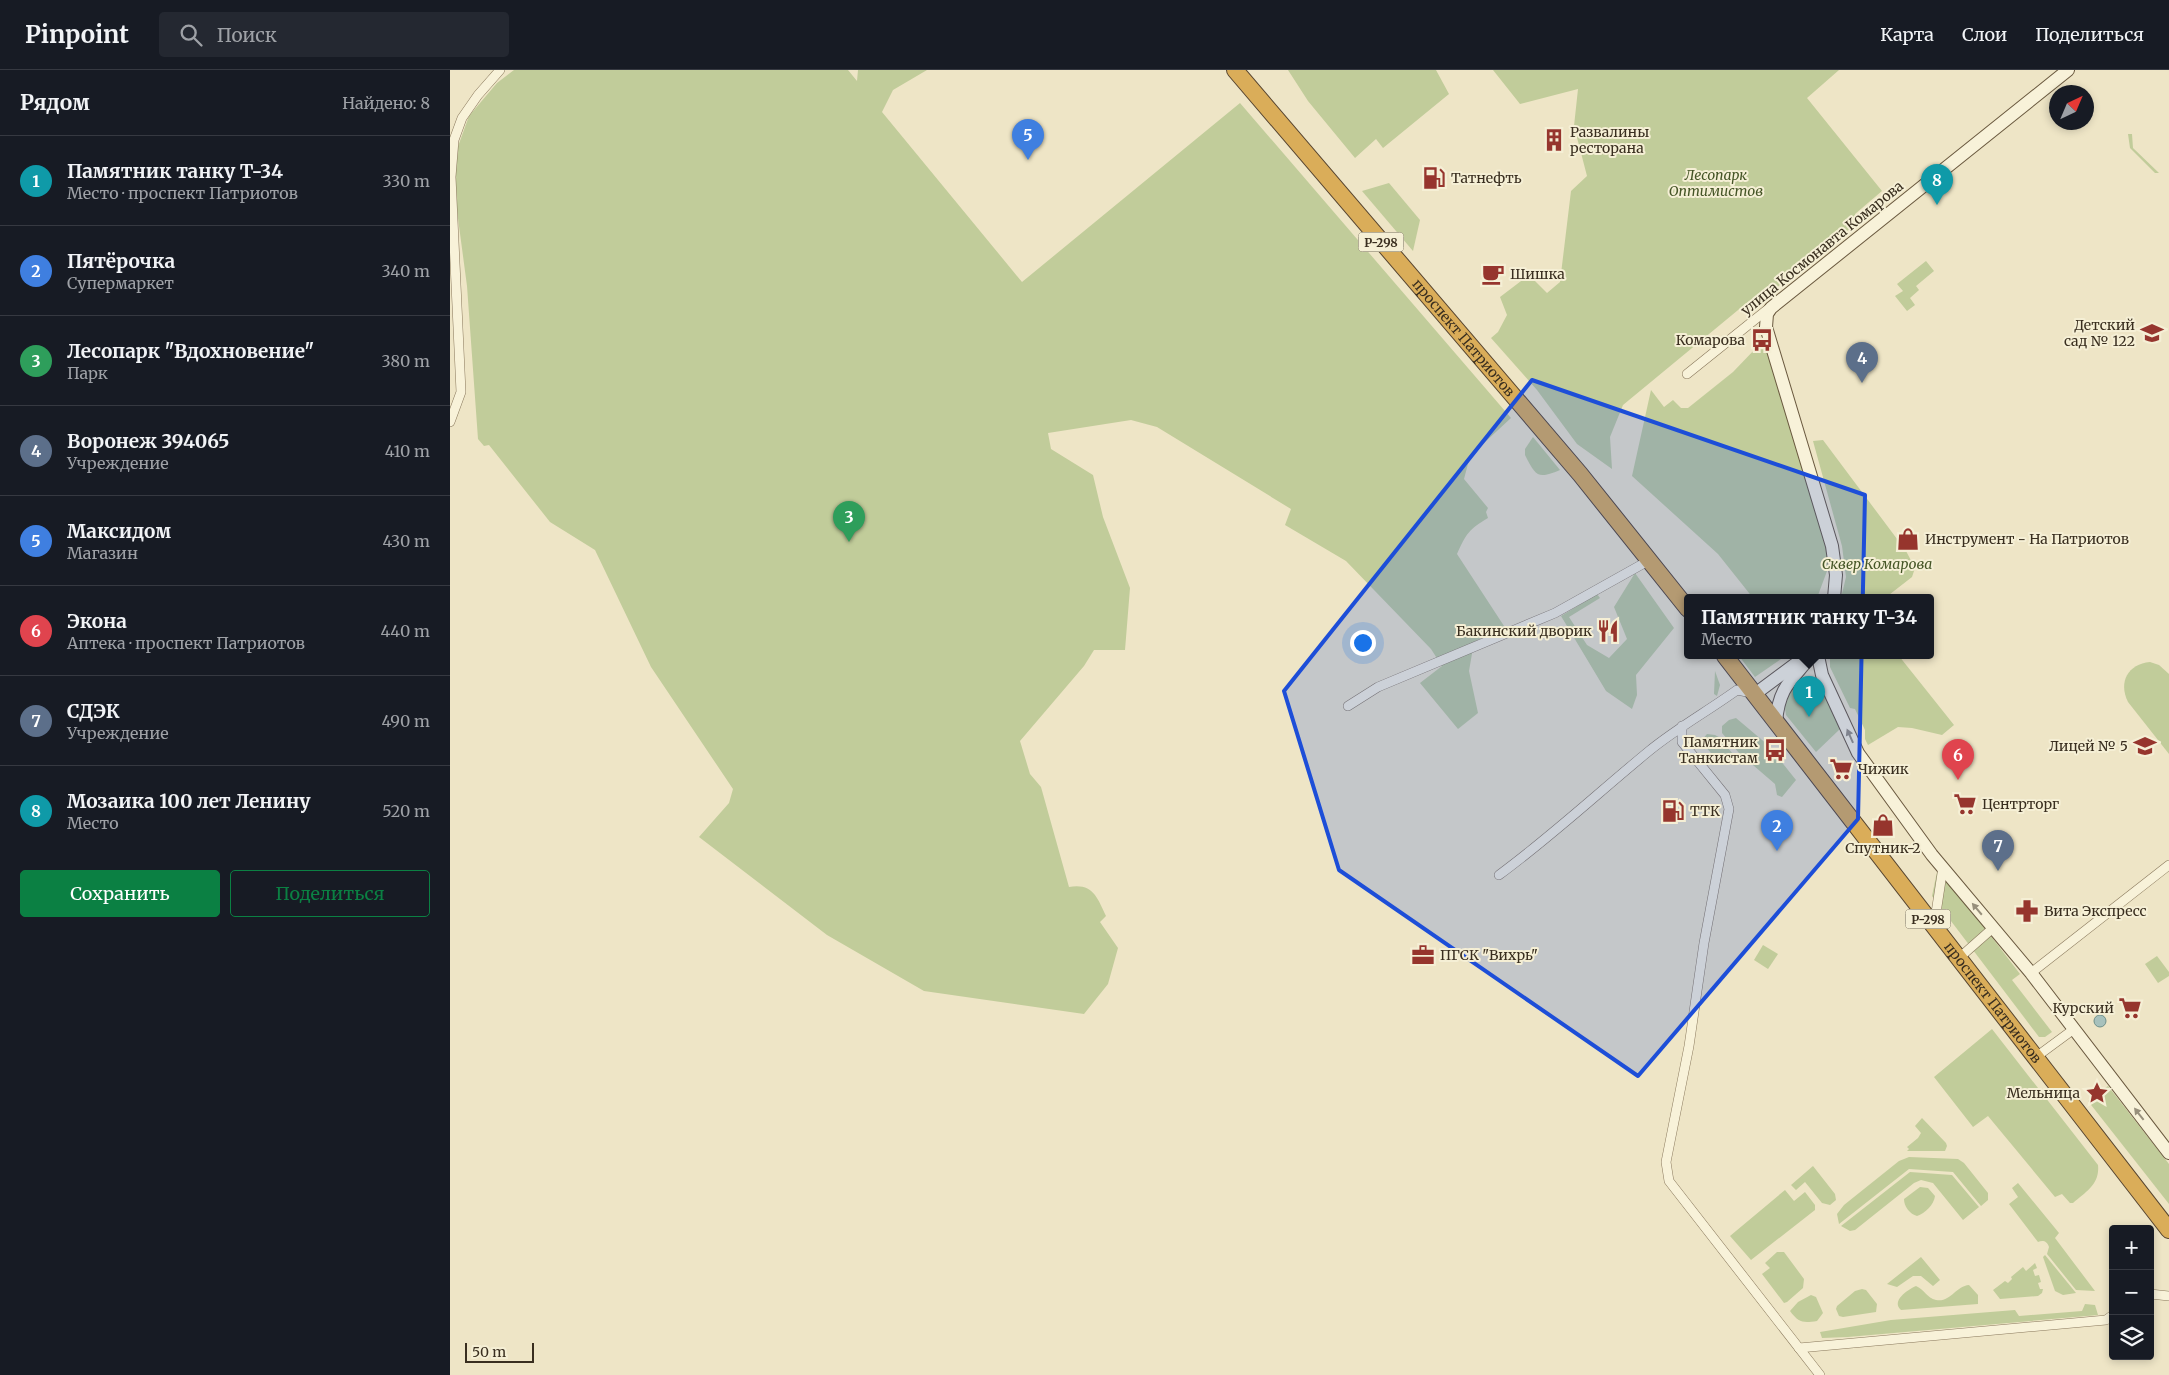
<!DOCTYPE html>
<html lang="ru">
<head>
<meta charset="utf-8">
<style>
  :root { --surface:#171b24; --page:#242831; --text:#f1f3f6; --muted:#9ea1a6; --line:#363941; --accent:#0b8043 }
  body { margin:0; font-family:Merriweather,serif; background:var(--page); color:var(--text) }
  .controls { position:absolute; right:15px; bottom:15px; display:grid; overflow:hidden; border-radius:5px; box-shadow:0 2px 8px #0003 }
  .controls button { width:45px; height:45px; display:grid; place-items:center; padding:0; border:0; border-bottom:1px solid var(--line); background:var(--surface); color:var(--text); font:25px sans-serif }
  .compass { position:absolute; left:1599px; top:15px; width:45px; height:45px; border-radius:50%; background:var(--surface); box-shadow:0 2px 8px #0003; rotate:44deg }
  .scale { position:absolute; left:15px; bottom:12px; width:69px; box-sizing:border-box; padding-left:5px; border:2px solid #392e1f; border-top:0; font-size:14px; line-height:18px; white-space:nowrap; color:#392e1f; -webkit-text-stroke:4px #f5efd5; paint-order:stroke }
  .you { position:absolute; left:912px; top:572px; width:18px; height:18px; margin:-12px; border:4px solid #fff; border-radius:50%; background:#1a73e8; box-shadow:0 0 0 8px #1a73e833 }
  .badge { display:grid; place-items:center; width:32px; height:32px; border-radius:50%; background:var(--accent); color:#fff; font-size:16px; font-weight:700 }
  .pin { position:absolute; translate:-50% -41px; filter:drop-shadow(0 1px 2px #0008) }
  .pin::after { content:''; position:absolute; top:26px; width:18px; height:15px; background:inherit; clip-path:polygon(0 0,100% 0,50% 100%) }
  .popup { position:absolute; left:1234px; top:524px; width:250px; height:65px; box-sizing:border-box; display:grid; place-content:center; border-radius:5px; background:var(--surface); filter:drop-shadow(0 1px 4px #0005); font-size:16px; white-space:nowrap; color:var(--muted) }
  .popup b { font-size:19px; color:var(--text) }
  .popup::after { content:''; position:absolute; left:50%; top:100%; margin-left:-10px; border:10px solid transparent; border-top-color:var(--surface) }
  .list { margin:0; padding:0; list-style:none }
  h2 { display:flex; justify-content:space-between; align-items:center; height:65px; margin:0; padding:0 20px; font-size:21px }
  h2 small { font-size:16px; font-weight:400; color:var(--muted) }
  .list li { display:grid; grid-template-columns:32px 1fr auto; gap:15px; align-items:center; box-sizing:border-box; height:90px; padding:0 20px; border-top:1px solid var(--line) }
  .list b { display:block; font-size:19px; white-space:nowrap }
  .list p { margin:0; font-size:16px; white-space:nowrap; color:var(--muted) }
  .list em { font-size:16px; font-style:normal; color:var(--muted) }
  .actions { display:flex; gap:10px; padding:15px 20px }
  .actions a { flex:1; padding:11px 0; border:1px solid var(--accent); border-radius:5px; text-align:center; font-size:18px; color:var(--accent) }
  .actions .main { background:var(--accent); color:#fff }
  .icon { flex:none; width:28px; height:28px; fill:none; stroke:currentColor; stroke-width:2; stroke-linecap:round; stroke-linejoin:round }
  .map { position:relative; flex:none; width:1719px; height:1305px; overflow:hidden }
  header { display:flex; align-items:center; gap:30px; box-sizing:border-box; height:70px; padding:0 25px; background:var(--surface); border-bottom:1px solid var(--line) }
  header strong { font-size:24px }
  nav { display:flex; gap:28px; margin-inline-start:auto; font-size:18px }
  .search { width:350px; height:45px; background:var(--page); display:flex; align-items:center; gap:12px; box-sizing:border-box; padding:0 18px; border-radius:5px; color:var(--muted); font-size:19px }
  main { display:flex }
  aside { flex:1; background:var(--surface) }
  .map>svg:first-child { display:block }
  .green { fill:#c1cc9a }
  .water { fill:#a7c1bc; stroke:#6e908a }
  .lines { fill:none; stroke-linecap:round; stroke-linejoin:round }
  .street-casing { stroke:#89785c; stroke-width:10 }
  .secondary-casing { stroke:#6a593f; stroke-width:14 }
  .highway-casing { stroke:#574530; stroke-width:18 }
  .street { stroke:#f8f2d9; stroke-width:9 }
  .secondary { stroke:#f8f2d9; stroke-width:12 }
  .highway { stroke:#daad59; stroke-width:16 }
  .oneway { fill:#98907c }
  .marked { fill:#1d4ed8; fill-opacity:0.2; stroke:#1d4ed8; stroke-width:4; stroke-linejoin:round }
  .labels { text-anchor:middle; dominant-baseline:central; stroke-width:4; stroke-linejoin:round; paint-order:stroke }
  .shield { fill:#f5efd5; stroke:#716856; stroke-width:1 }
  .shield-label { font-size:12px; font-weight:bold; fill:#392e1f }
  .poi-label { font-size:14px; fill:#392e1f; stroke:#f5efd5; text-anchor:start }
  .park-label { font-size:14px; font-style:italic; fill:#455526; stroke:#f5efd5 }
  .street-label { font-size:14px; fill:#392e1f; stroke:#f5efd5 }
</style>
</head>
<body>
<header>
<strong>Pinpoint</strong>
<div class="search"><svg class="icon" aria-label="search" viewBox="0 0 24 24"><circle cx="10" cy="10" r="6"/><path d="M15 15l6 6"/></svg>Поиск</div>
<nav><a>Карта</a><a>Слои</a><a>Поделиться</a></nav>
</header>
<main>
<aside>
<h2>Рядом<small>Найдено: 8</small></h2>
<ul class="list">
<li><span class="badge" style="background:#0f9aa8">1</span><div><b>Памятник танку Т-34</b><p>Место · проспект Патриотов</p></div><em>330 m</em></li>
<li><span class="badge" style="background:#3f7fe0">2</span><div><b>Пятёрочка</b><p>Супермаркет</p></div><em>340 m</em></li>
<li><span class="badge" style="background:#2e9e5b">3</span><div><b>Лесопарк &quot;Вдохновение&quot;</b><p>Парк</p></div><em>380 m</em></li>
<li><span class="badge" style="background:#5c6f8a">4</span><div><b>Воронеж 394065</b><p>Учреждение</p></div><em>410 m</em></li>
<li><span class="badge" style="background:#3f7fe0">5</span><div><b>Максидом</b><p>Магазин</p></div><em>430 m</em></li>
<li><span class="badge" style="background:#e0444e">6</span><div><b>Экона</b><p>Аптека · проспект Патриотов</p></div><em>440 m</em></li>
<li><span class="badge" style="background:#5c6f8a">7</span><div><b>СДЭК</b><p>Учреждение</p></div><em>490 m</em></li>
<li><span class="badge" style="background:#0f9aa8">8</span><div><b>Мозаика 100 лет Ленину</b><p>Место</p></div><em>520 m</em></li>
</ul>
<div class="actions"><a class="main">Сохранить</a><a>Поделиться</a></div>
</aside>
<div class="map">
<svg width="1719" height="1305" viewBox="0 0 1719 1305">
  <rect width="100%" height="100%" fill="#eee5c6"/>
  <g class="green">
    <path d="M64 0H398L407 11 408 0H477L443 20 432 42 572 212 790 33 1061 348 1020 386 1014 409 1038 438 1036 442 1038 448C1019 459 1016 464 1007 484L1054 556 1024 572 1019 601 1028 643 1008 659 970 613 992 596 981 579 896 491 835 455 841 439 707 357 681 350 598 363 601 379 643 405 653 447 680 518 675 580H644L634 596 570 671 580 704 591 717 619 817C643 813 647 827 656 846L650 852 668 878 658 914 634 944 474 921 377 865 249 767 279 733 283 719 201 597 145 480 100 452 39 375 34 376 28 369 17 216 5 126 6 82 19 46 47 13Z"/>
    <path d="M838 0H986L999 24 933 78 926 69 905 88 858 31Z"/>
    <path d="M1043 0H1389L1357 28 1432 121 1405 144 1407 153 1359 192 1343 197 1323 224 1299 231 1173 335 1160 367 1162 399 1127 374 1087 320 1041 268 1048 262 1057 245 1050 227 1079 205 1097 223 1110 212 1121 121 1137 106 1124 56 1128 19 1070 34Z"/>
    <path d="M1678 64H1682L1683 78 1709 103H1705L1680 78Z"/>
    <path d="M939 113 970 150 963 181 912 121Z"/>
    <path d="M1476 191 1484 201 1466 216 1469 220 1460 228 1465 235 1457 241 1445 226 1453 221 1447 214Z"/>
    <path d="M1320 272 1361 410 1380 493 1367 528H1303L1268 484 1182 406 1201 320 1214 337 1223 330 1231 338H1238L1283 302 1307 277Z"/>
    <path d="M1083 367 1110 400C1088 409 1086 407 1075 385V379Z"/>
    <path d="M1373 370 1456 481 1465 498 1462 507 1435 528H1391L1396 507 1392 476 1363 371Z"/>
    <path d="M1185 503 1224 558 1186 605 1187 625 1182 639 1156 621 1111 546 1147 524 1150 528 1119 547 1137 575 1159 588 1177 569 1164 537Z"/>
    <path d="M1289 586 1330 587 1331 589 1305 607Z"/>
    <path d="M1380 586H1449L1504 655 1492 665 1462 658 1448 657 1418 675 1415 669V660L1405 639 1400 638 1380 597Z"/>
    <path d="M1700 592 1709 595 1719 604V684L1678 632C1668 612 1678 594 1700 592Z"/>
    <path d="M1265 601 1270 615 1267 626 1264 624Z"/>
    <path d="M1358 607 1371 611 1390 659 1366 682 1336 645 1333 626 1343 611Z"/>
    <path d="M1286 648 1318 675 1346 710 1332 727 1327 725 1325 714 1289 683 1272 663V656L1279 650Z"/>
    <path d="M1257 664 1265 665 1278 672 1277 677 1283 684 1284 691 1279 694 1265 688 1251 671Z"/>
    <path d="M1488 797 1570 904 1562 910 1602 962 1595 967H1589L1482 826Z"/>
    <path d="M1313 875 1328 884 1318 899 1304 890Z"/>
    <path d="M1707 886 1719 902V906L1708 913 1695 894Z"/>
    <path d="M1542 959 1648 1095C1650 1114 1636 1122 1623 1133H1620L1612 1124 1605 1127 1538 1046 1523 1057 1484 1007Z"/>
    <path d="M1658 1016 1719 1094V1134L1638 1031Z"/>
    <path d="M1472 1048 1496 1073 1497 1076 1495 1081H1457L1459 1079 1457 1077 1468 1068 1471 1063 1465 1056Z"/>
    <path d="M1459 1087 1508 1089 1514 1093 1538 1123V1130L1531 1136 1503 1102 1459 1099 1389 1154 1387 1144 1394 1135 1449 1091Z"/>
    <path d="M1363 1096 1385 1124 1386 1130 1380 1135 1372 1133 1355 1112 1346 1120 1341 1115Z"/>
    <path d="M1460 1102 1502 1105 1529 1137 1513 1150 1483 1113 1471 1110 1464 1113 1405 1160 1400 1161 1391 1156Z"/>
    <path d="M1568 1113 1609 1163 1605 1168 1645 1221 1626 1220 1597 1184 1599 1177C1597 1171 1593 1170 1588 1172L1559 1134 1568 1127 1562 1118Z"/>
    <path d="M1470 1117 1478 1118 1485 1126C1484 1135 1475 1143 1467 1146 1460 1144 1454 1137 1454 1129Z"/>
    <path d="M1335 1120 1344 1131 1355 1122 1365 1135V1140L1301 1190 1280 1166Z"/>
    <path d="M1327 1182H1334L1354 1209 1353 1218 1337 1232 1334 1233 1312 1204 1320 1198 1315 1193Z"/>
    <path d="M1595 1185 1626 1223 1613 1225 1605 1221 1593 1187Z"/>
    <path d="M1471 1187 1490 1210 1483 1216 1471 1206H1463L1447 1217 1437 1214Z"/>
    <path d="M1585 1193 1587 1198 1583 1200 1585 1206 1589 1205 1591 1212 1588 1213 1590 1219H1593L1592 1223 1588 1226 1550 1229 1543 1220 1555 1211 1558 1213 1562 1209 1561 1207 1573 1197 1576 1201Z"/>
    <path d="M1519 1215 1528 1225V1234L1451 1240C1441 1231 1457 1220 1466 1216 1474 1219 1477 1228 1486 1230 1500 1233 1506 1216 1519 1215Z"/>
    <path d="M1412 1219 1416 1220 1427 1234 1426 1242 1393 1247 1389 1246 1386 1239 1387 1236 1405 1221Z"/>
    <path d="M1361 1225 1366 1227 1373 1243 1367 1251C1353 1253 1349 1253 1340 1241L1348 1232Z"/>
    <path d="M1635 1234 1645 1235 1648 1245 1398 1267 1372 1268 1370 1262 1441 1250 1565 1240 1569 1246 1632 1241Z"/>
  </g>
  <circle class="water" cx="1650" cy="951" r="6"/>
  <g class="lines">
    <defs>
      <g id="street">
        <path d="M1237 304 1318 239"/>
        <path d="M0 352 11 322 1 107 4 70 12 48 28 25 50 0"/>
        <path d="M898 636 928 617 1105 543 1198 491"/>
        <path d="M1232 656V672L1275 725 1279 739 1254 873 1239 976 1216 1092 1219 1111 1370 1305"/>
        <path d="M1049 805C1102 766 1149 722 1199 681 1227 658 1258 641 1287 620L1302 623"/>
        <path d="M1484 856 1493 797"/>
        <path d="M1509 888 1543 858"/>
        <path d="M1581 903 1719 795"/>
        <path d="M1586 987 1624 959"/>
        <path d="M1700 1224 1719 1226"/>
        <path d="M1349 1278 1656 1250 1663 1245"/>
      </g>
      <g id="secondary">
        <path d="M1384 528 1386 505 1382 476 1316 257 1317 244 1321 238 1618 0"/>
        <path d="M1368 586 1372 605 1408 683 1482 785 1581 903 1719 1083"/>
        <path d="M1305 624 1352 589"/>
        <path d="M1326 652C1329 617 1341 611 1361 586"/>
      </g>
      <g id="highway">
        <path id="s1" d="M785 0 1130 404 1238 539"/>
        <path id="s2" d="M1275 586 1719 1160"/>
      </g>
    </defs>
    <use href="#street" class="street-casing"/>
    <use href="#secondary" class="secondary-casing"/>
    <use href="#highway" class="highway-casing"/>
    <use href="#street" class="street"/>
    <use href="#secondary" class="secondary"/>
    <use href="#highway" class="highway"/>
  </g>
  <defs><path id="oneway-solid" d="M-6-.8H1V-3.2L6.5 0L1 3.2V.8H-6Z" transform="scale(1.25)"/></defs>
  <g class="oneway">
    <use href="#oneway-solid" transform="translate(1400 666) rotate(-114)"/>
    <use href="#oneway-solid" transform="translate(1527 839) rotate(-130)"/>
    <use href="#oneway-solid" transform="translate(1689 1044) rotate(-128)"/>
  </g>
  <path class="marked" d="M1082 310 1415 425 1408 749 1188 1006 889 800 834 621Z"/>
  <defs>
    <symbol id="building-bare" viewBox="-9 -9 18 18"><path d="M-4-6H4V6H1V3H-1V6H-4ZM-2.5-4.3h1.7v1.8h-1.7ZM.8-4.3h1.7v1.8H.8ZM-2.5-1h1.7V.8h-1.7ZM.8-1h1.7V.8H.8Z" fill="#96352d" stroke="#f5efd5" stroke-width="2.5" paint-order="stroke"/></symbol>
    <symbol id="fuel-bare" viewBox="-9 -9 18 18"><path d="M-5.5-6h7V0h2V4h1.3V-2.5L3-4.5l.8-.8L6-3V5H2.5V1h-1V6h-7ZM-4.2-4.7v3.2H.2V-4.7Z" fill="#96352d" stroke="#f5efd5" stroke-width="2.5" paint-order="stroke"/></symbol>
    <symbol id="cafe-bare" viewBox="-9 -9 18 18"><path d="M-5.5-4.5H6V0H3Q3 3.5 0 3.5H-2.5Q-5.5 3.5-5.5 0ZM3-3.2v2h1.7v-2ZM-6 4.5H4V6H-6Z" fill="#96352d" stroke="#f5efd5" stroke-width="2.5" paint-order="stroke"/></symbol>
    <symbol id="school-bare" viewBox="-9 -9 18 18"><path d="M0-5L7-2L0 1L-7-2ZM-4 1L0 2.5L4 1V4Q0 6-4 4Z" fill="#96352d" stroke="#f5efd5" stroke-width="2.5" paint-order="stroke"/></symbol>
    <symbol id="bus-bare" viewBox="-9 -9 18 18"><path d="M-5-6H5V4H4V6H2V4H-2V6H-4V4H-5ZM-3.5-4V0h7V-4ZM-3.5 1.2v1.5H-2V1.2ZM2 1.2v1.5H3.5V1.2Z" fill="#96352d" stroke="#f5efd5" stroke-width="2.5" paint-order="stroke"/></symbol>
    <symbol id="shop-bare" viewBox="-9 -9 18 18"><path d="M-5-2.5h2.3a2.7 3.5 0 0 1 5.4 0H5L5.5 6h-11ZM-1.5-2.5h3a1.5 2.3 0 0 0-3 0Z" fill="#96352d" stroke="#f5efd5" stroke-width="2.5" paint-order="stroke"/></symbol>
    <symbol id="restaurant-bare" viewBox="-9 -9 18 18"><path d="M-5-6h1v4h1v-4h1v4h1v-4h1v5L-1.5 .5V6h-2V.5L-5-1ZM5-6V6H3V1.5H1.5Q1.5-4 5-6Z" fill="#96352d" stroke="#f5efd5" stroke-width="2.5" paint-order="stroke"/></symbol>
    <symbol id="supermarket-bare" viewBox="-9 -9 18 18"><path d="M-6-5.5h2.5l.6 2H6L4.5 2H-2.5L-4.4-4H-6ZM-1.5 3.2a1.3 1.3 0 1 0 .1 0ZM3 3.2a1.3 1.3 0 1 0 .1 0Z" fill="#96352d" stroke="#f5efd5" stroke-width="2.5" paint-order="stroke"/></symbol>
    <symbol id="pharmacy-bare" viewBox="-9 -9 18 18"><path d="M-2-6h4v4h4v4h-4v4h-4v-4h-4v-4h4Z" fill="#96352d" stroke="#f5efd5" stroke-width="2.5" paint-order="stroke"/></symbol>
    <symbol id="office-bare" viewBox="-9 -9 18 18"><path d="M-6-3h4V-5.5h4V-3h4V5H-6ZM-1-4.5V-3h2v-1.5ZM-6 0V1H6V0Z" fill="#96352d" stroke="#f5efd5" stroke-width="2.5" paint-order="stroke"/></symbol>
    <symbol id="sight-bare" viewBox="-9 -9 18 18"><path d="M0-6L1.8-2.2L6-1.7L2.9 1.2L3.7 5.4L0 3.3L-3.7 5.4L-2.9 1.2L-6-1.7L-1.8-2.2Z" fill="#96352d" stroke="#f5efd5" stroke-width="2.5" paint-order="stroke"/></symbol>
  </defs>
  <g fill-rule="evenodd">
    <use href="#building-bare" x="1088" y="54" width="32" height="32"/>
    <use href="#fuel-bare" x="968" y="92" width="32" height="32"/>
    <use href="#cafe-bare" x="1027" y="188" width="32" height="32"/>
    <use href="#school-bare" x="1686" y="247" width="32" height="32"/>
    <use href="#bus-bare" x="1296" y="254" width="32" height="32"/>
    <use href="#shop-bare" x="1442" y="453" width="32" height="32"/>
    <use href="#restaurant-bare" x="1142" y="545" width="32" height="32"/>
    <use href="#school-bare" x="1679" y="660" width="32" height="32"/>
    <use href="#bus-bare" x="1309" y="664" width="32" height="32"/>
    <use href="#supermarket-bare" x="1375" y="683" width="32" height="32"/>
    <use href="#supermarket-bare" x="1499" y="718" width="32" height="32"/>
    <use href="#fuel-bare" x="1207" y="725" width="32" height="32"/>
    <use href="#shop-bare" x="1417" y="739" width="32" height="32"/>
    <use href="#pharmacy-bare" x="1561" y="825" width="32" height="32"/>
    <use href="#office-bare" x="957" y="869" width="32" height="32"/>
    <use href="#supermarket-bare" x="1664" y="922" width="32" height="32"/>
    <use href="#sight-bare" x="1631" y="1007" width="32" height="32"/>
  </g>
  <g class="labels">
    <g class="shield">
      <rect x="908.5" y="162.5" width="45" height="19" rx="4"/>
      <rect x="1455.5" y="839.5" width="45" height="19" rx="4"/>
    </g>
    <g class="shield-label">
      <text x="931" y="172">Р-298</text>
      <text x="1478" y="849">Р-298</text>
    </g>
    <g class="poi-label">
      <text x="1120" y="62">Развалины<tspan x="1120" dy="16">ресторана</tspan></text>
      <text x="1001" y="108">Татнефть</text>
      <text x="1060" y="204">Шишка</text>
      <text x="1685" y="255" text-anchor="end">Детский<tspan x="1685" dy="16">сад № 122</tspan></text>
      <text x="1295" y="270" text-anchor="end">Комарова</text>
      <text x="1475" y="469">Инструмент - На Патриотов</text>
      <text x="1142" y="561" text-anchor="end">Бакинский дворик</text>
      <text x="1308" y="672" text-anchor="end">Памятник<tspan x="1308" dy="16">Танкистам</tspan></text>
      <text x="1678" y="676" text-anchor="end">Лицей № 5</text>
      <text x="1408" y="699">Чижик</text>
      <text x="1532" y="734">Центрторг</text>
      <text x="1240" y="741">ТТК</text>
      <text x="1433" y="778" text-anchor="middle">Спутник-2</text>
      <text x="1594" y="841">Вита Экспресс</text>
      <text x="990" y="885">ПГСК "Вихрь"</text>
      <text x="1664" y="938" text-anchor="end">Курский</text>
      <text x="1630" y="1023" text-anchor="end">Мельница</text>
    </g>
    <g class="park-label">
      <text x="1266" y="105">Лесопарк<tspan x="1266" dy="16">Оптимистов</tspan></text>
      <text x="1427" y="494">Сквер Комарова</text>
    </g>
    <g class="street-label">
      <text transform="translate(1372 178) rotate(-39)">улица Космонавта Комарова</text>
      <text stroke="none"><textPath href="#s1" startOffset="352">проспект Патриотов</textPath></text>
      <text stroke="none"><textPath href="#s2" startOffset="438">проспект Патриотов</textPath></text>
    </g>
  </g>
</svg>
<div class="controls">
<button>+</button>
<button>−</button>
<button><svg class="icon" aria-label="layers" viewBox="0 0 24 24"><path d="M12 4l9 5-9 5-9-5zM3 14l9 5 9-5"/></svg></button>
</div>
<svg class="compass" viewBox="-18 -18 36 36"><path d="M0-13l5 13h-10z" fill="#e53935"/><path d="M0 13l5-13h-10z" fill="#9ea1a6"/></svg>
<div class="scale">50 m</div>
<div class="you"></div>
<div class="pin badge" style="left:1359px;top:647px;background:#0f9aa8">1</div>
<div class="popup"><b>Памятник танку Т-34</b>Место</div>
<div class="pin badge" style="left:1327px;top:781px;background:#3f7fe0">2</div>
<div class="pin badge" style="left:399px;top:472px;background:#2e9e5b">3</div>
<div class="pin badge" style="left:1412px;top:313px;background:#5c6f8a">4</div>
<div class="pin badge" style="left:578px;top:90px;background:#3f7fe0">5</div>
<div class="pin badge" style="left:1508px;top:710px;background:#e0444e">6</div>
<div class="pin badge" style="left:1548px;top:801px;background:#5c6f8a">7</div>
<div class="pin badge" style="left:1487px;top:135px;background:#0f9aa8">8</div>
</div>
</main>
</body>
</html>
